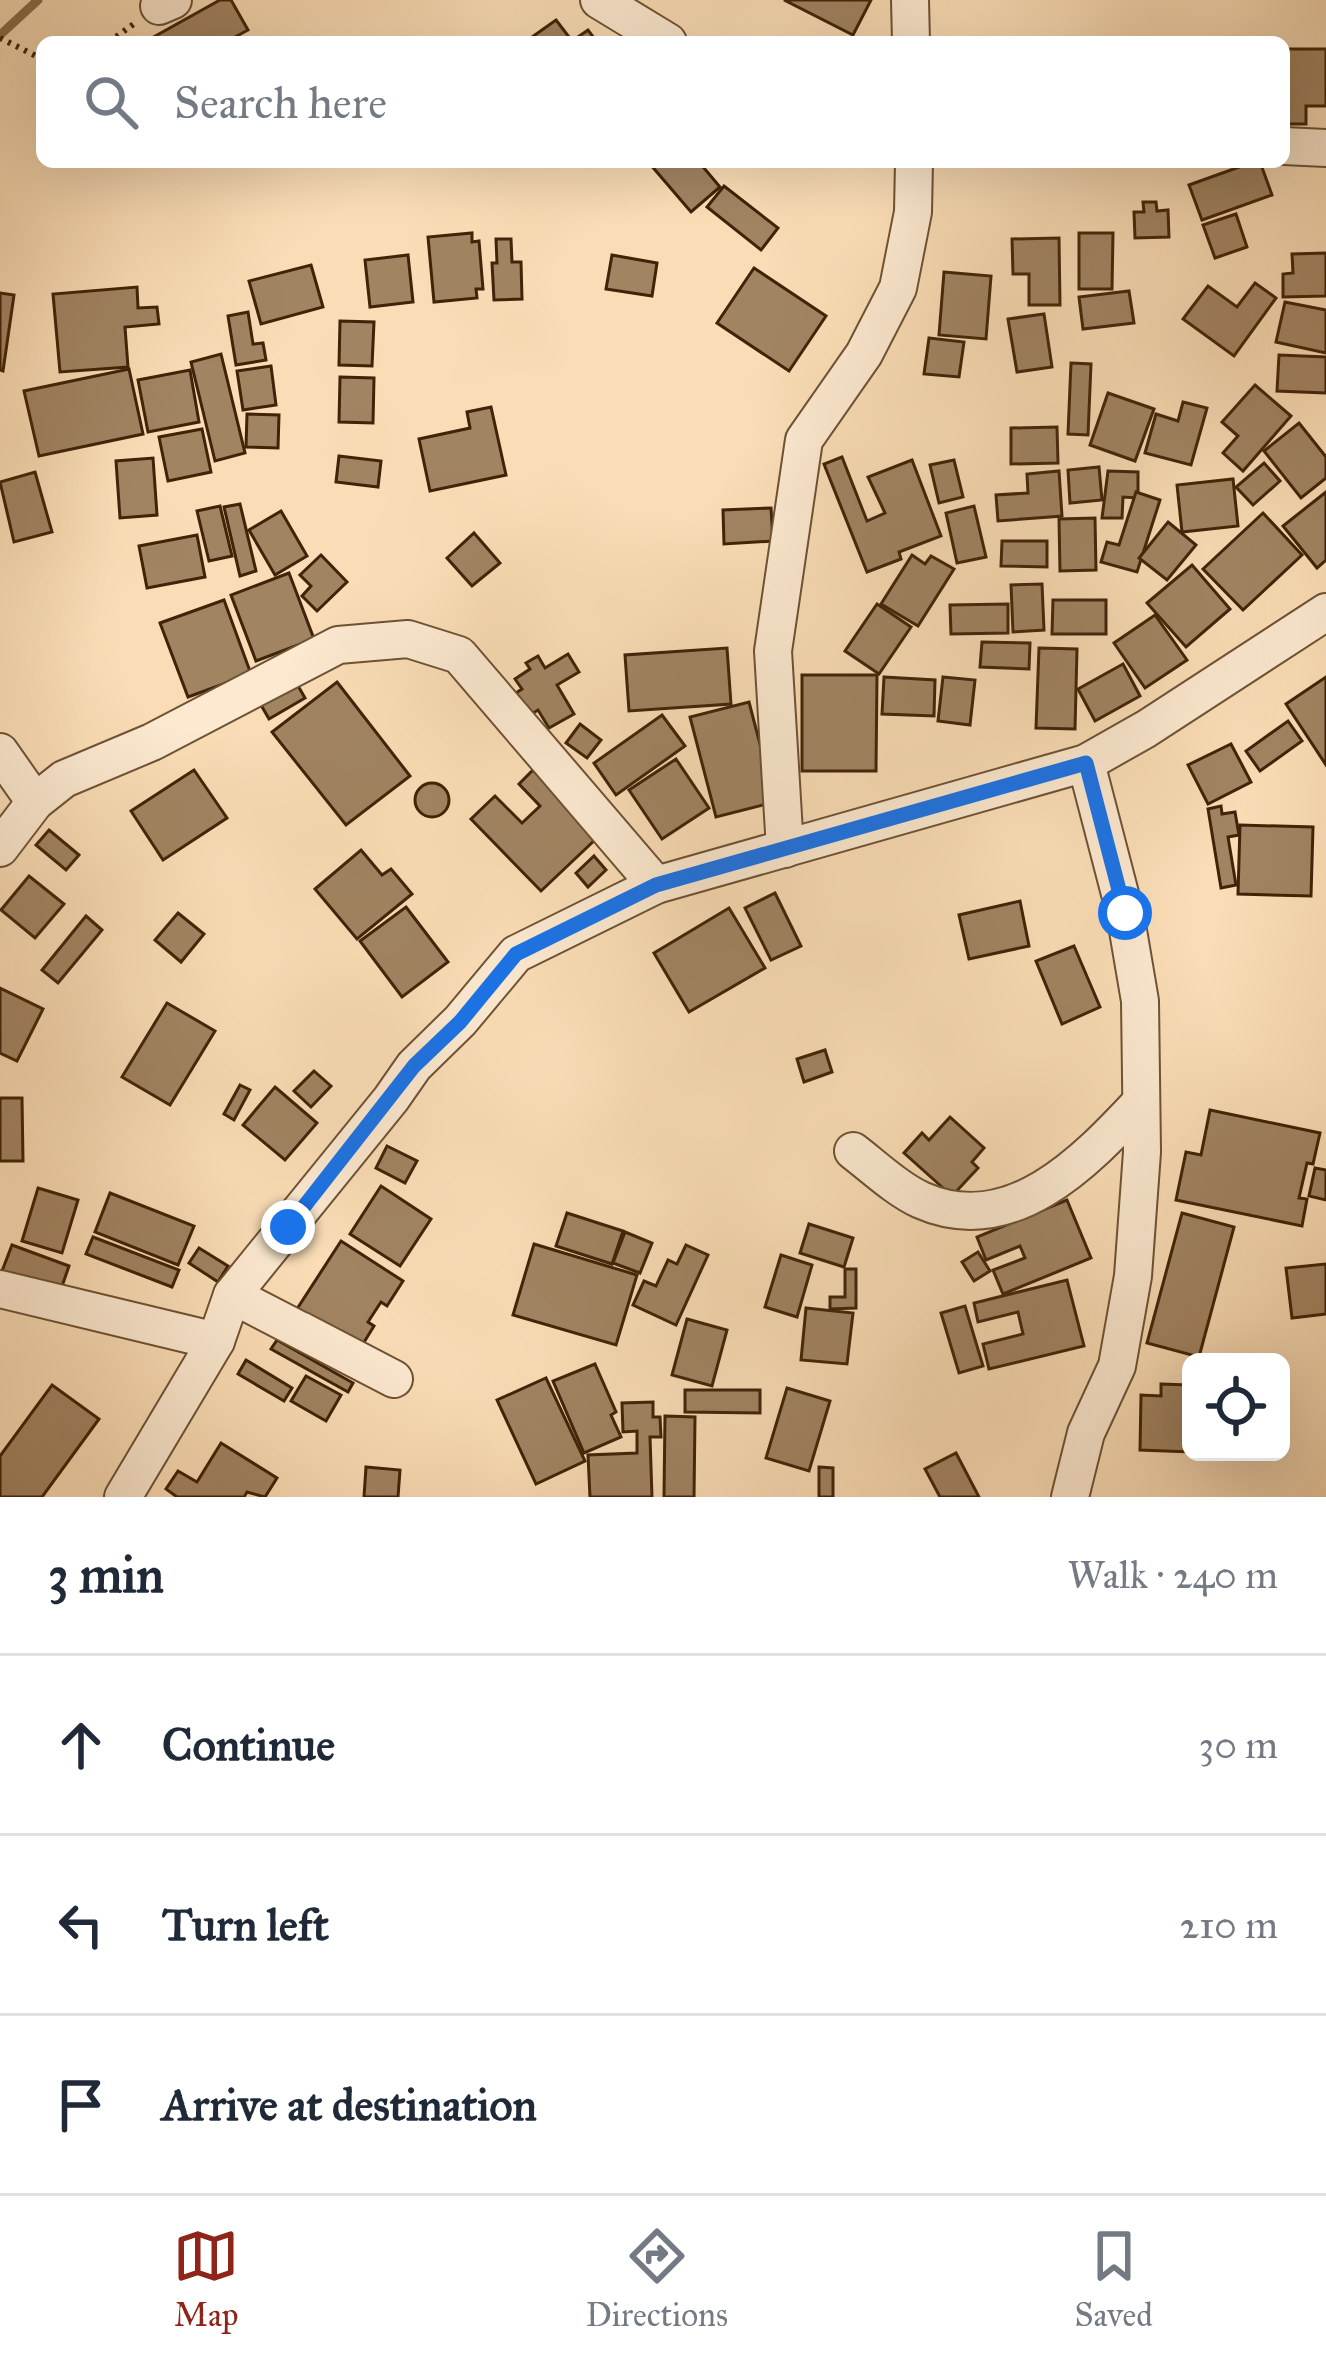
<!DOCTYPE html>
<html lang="en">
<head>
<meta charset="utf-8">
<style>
  :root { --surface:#fff; --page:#f2f2f3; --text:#1f2937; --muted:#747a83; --line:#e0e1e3; --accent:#8f2418 }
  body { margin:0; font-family:"IM FELL Great Primer",serif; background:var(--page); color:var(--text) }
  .controls { position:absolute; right:36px; bottom:36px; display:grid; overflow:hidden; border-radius:18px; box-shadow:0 12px 48px #0002 }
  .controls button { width:108px; height:108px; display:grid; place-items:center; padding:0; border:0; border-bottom:3px solid var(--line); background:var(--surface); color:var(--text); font:60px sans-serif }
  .stop { position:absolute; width:36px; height:36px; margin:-27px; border:9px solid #1a73e8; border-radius:50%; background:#fff }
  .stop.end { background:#1a73e8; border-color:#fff; box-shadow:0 3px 12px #0008 }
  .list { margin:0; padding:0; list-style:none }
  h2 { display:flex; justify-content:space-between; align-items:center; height:156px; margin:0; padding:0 48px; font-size:51px }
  h2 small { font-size:39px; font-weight:400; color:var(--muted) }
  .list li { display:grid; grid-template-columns:78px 1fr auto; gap:36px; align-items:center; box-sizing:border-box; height:180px; padding:0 48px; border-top:3px solid var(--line) }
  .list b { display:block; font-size:45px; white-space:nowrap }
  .list em { font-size:39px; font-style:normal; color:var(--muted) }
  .icon { flex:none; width:66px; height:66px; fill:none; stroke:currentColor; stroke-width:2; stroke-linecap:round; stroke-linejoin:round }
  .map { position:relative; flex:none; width:1326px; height:1497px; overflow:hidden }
  .search { position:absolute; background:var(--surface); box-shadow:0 12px 48px #0002; left:36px; right:36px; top:36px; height:132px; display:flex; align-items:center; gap:30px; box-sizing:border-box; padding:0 42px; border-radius:18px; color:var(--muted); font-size:45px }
  .sheet { height:696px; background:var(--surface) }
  nav { display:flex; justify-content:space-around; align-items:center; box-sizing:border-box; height:168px; border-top:3px solid var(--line); background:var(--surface); font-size:33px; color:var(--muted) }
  nav a { display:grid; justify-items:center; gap:6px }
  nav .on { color:var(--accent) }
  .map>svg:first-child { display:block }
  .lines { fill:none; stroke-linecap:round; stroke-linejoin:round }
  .stream { stroke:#8a6d4d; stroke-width:9 }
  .building { fill:#a18462; stroke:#402308; stroke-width:3 }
  .minor-casing { stroke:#6e5234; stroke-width:40 }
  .path { stroke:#402308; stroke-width:6; stroke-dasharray:3 6; stroke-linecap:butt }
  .minor { stroke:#fce9d0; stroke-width:36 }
  .route { stroke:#1a73e8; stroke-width:15 }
</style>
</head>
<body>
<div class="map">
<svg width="1326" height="1497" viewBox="0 0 1326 1497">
  <rect width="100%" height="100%" fill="#faddb6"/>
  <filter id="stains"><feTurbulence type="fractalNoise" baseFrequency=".00167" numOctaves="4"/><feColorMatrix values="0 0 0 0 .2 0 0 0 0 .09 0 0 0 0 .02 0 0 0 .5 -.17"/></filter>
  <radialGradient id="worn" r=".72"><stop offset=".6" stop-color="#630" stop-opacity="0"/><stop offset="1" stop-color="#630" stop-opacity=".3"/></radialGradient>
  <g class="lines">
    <path class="stream" d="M0 35 38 0"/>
  </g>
  <g class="building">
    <path d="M220 0H231L248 30 226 42H152L150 39Z"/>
    <path d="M784 0H871L853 35Z"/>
    <path d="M556 20 572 41 588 30 597 42H525Z"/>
    <path d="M1284 49H1326V106H1306V124H1284Z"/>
    <path d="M652 162H699L720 187 691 212 650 164Z"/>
    <path d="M1253 162H1260L1272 195 1202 220 1189 185Z"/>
    <path d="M724 186 778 228 761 250 707 207Z"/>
    <path d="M1143 202H1156L1157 211 1168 210 1169 237 1135 238 1134 212H1144Z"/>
    <path d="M1236 214 1247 247 1215 258 1203 225Z"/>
    <path d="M472 233V242L479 241 483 289H476L477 298 434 302 428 237Z"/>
    <path d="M1079 233H1113L1112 289H1079Z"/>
    <path d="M1059 238 1060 305H1029V274H1013L1012 239Z"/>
    <path d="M496 239H511L512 262H521L522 299 494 300 492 263H497Z"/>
    <path d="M1326 253V296L1283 297V274L1293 273 1292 254Z"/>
    <path d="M408 255 413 302 370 307 365 260Z"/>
    <path d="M612 255 657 263 652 296 606 289Z"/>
    <path d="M311 265 323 307 261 324 249 281Z"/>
    <path d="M754 268 826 316 789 371 717 323Z"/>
    <path d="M944 272 991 276 986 339 939 335Z"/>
    <path d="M1255 283 1276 298 1234 356 1183 319 1208 286 1237 307Z"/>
    <path d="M137 287 138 308 157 307 159 324 125 327 128 367 60 372 53 294Z"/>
    <path d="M1129 291 1134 323 1083 329 1079 297Z"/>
    <path d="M0 293 14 295 3 371 0 370Z"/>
    <path d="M1285 302 1326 310V353L1276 342Z"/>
    <path d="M248 312 253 344 263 343 266 360 236 365 228 316Z"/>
    <path d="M1044 314 1052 367 1017 372 1008 319Z"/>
    <path d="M340 321 374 322 372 366 339 365Z"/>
    <path d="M929 338 964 342 959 377 924 374Z"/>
    <path d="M221 354 245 453 215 461 191 362Z"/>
    <path d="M1279 355 1326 357V393L1277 391Z"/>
    <path d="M1071 363 1091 364 1088 435 1068 434Z"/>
    <path d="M271 366 276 405 243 410 237 371Z"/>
    <path d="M129 369 143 434 39 456 24 391Z"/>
    <path d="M190 370 199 422 148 432 138 380Z"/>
    <path d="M340 377 374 378 373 423 339 422Z"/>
    <path d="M1255 385 1291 416 1243 471 1223 453 1238 436 1222 422Z"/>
    <path d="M1108 393 1154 409 1135 461 1090 445Z"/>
    <path d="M1183 402 1207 408 1191 465 1145 453 1156 414 1178 421Z"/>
    <path d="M491 407 506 475 430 491 419 439 470 428 467 412Z"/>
    <path d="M247 414 279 415 278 448 246 447Z"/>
    <path d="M1299 423 1326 457V478L1301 498 1264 451Z"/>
    <path d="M1057 427 1058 463 1011 464V428Z"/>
    <path d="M202 429 211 472 168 481 159 437Z"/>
    <path d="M339 456 381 461 378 487 336 482Z"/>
    <path d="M842 457 867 521 885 513 868 477 912 460 941 536 899 552 901 559 867 572 824 464Z"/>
    <path d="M153 458 157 515 120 518 116 461Z"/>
    <path d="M954 460 963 497 939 503 930 465Z"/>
    <path d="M1264 463 1280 481 1253 505 1236 487Z"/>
    <path d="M1099 467 1102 500 1070 503 1068 470Z"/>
    <path d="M1059 471 1062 516 998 521 996 495 1028 493 1027 474Z"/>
    <path d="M1108 471 1138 472V498L1123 497 1122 518H1102Z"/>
    <path d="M35 472 52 532 14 542 0 482Z"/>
    <path d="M1233 479 1238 526 1182 532 1177 485Z"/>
    <path d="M1136 492 1160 500 1137 572 1101 562 1107 542 1119 545Z"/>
    <path d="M1326 492V560L1317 568 1283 526Z"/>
    <path d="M240 504 256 571 240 576 224 507Z"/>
    <path d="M220 506 232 556 209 561 197 511Z"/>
    <path d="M974 506 986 557 957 563 946 513Z"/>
    <path d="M771 508 773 541 724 544 723 510Z"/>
    <path d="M281 511 307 556 275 575 249 530Z"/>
    <path d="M1263 513 1302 555 1243 610 1203 569Z"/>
    <path d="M1095 518 1096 570 1060 571 1059 519Z"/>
    <path d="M1168 522 1196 545 1167 580 1139 558Z"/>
    <path d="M474 533 500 563 472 586 447 558Z"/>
    <path d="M197 535 205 577 147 588 139 546Z"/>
    <path d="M1002 541H1047V567L1001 566Z"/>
    <path d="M321 555 347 582 317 611 302 596 311 586 300 575Z"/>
    <path d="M912 555 925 564 931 556 954 569 918 626 881 604Z"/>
    <path d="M1192 565 1230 609 1186 647 1147 603Z"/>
    <path d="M289 573 314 639 256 661 231 595Z"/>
    <path d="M1042 584 1044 630 1013 632 1011 585Z"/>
    <path d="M224 600 251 674 188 697 160 623Z"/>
    <path d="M1053 600H1106V634H1052Z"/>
    <path d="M877 604 911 627 879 674 845 651Z"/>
    <path d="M1008 604V633L951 634 950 605Z"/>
    <path d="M1155 615 1187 660 1145 688 1114 643Z"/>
    <path d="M982 642 1030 643 1029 669 980 667Z"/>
    <path d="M727 648 731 704 629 711 625 655Z"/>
    <path d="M1039 648 1077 649 1075 729 1036 728Z"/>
    <path d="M568 654 579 672 557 685 574 714 549 728 538 710 530 715 516 693 522 689 515 679 530 669 526 663 538 656 545 668Z"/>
    <path d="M1123 664 1140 696 1095 721 1078 689Z"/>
    <path d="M802 675H877L876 771H802Z"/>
    <path d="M884 677 935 680 934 716 882 714Z"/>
    <path d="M943 677 975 680 970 725 938 721Z"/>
    <path d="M1326 677V765L1286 704Z"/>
    <path d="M337 682 410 776 346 825 272 732Z"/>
    <path d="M297 684 305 698 269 719 261 705Z"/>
    <path d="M749 702 775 802 716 817 690 717Z"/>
    <path d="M662 715 685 746 616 795 594 763Z"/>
    <path d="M1288 721 1302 741 1260 771 1246 751Z"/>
    <path d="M580 724 601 740 587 758 566 743Z"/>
    <path d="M1231 744 1251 782 1208 804 1188 765Z"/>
    <path d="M676 759 709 808 662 839 629 790Z"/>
    <path d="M194 770 227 818 163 860 131 811Z"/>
    <path d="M533 770 598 837 541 891 471 819 495 796 522 823 540 806 519 784Z"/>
    <circle cx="432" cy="800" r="17"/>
    <path d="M1221 806 1222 814 1235 812 1239 835 1228 837 1236 885 1221 888 1208 809Z"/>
    <path d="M1240 825 1313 827 1311 896 1238 894Z"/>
    <path d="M49 830 79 855 66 870 36 845Z"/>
    <path d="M361 850 382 875 391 869 412 894 357 939 315 889Z"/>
    <path d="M594 856 606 870 588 887 576 873Z"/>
    <path d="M29 876 64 904 35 938 1 910Z"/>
    <path d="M775 893 801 946 771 960 745 908Z"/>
    <path d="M1020 901 1029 946 969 959 959 915Z"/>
    <path d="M406 907 448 962 402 997 360 941Z"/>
    <path d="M729 908 765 968 689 1012 654 953Z"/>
    <path d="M178 913 204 934 181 962 155 940Z"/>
    <path d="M86 916 102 930 58 983 42 970Z"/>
    <path d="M1074 946 1100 1007 1062 1024 1036 961Z"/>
    <path d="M0 988 43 1009 17 1061 0 1053Z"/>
    <path d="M167 1003 215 1031 170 1105 122 1077Z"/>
    <path d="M825 1050 832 1072 804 1082 797 1059Z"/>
    <path d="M314 1071 331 1086 311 1107 294 1091Z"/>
    <path d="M240 1085 250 1090 234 1120 224 1114Z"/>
    <path d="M275 1087 317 1123 285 1160 243 1125Z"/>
    <path d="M0 1098H22L23 1161H0Z"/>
    <path d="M1210 1110 1320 1133 1313 1164 1307 1163 1299 1198 1307 1199 1302 1226 1176 1200 1186 1152 1201 1155Z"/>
    <path d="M950 1117 984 1148 972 1162 978 1168 952 1196 904 1153 922 1133 929 1140Z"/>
    <path d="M387 1146 417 1161 405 1183 376 1168Z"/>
    <path d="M1315 1168 1326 1170V1200L1309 1196Z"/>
    <path d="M381 1186 431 1219 400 1266 350 1234Z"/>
    <path d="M38 1188 78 1200 62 1253 22 1241Z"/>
    <path d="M110 1193 194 1226 178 1265 95 1232Z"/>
    <path d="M1067 1200 1091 1258 1003 1294 993 1270 1025 1258 1020 1246 986 1260 977 1237Z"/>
    <path d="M567 1213 623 1231 612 1264 556 1246Z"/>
    <path d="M1182 1213 1234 1227 1199 1357 1147 1343Z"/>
    <path d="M809 1224 853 1238 844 1267 800 1253Z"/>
    <path d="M625 1232 652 1243 640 1273 613 1263Z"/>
    <path d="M93 1237 179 1270 172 1287 86 1254Z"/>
    <path d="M341 1241 403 1281 387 1306 381 1302 368 1322 374 1326 358 1352 295 1312Z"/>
    <path d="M534 1244 637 1275 616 1345 513 1315Z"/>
    <path d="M12 1245 69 1266 60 1292 2 1271Z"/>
    <path d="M686 1245 708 1255 676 1325 633 1305 644 1281 656 1286 668 1260 677 1264Z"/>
    <path d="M199 1248 228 1266 218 1282 189 1263Z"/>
    <path d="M978 1252 990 1271 974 1281 962 1262Z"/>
    <path d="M781 1255 812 1265 797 1317 765 1307Z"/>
    <path d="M1326 1264V1314L1292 1318 1286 1268Z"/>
    <path d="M845 1269H856V1308L830 1309V1297H845Z"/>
    <path d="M1067 1280 1084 1346 989 1369 983 1344 1023 1334 1018 1312 978 1322 974 1303Z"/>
    <path d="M965 1306 983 1366 959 1373 941 1313Z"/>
    <path d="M806 1308 853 1313 847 1364 801 1360Z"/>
    <path d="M687 1319 727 1330 712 1386 672 1375Z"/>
    <path d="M277 1340 353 1383 348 1392 271 1349Z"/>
    <path d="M246 1360 292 1388 284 1401 238 1374Z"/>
    <path d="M595 1364 616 1412 611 1415 621 1437 584 1453 553 1381Z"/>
    <path d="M306 1376 341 1395 326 1421 291 1401Z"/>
    <path d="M546 1378 585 1461 536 1484 497 1400Z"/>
    <path d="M1161 1384 1188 1385 1191 1452 1140 1450 1141 1395 1161 1396Z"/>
    <path d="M52 1385 99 1419 42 1497H0V1456Z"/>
    <path d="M787 1388 830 1401 809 1471 766 1458Z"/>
    <path d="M685 1390H760V1413L685 1412Z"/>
    <path d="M653 1402V1417H660L661 1437H650L652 1497H590L588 1455 637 1453V1431L623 1432 622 1403Z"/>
    <path d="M665 1416 695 1417 694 1497H664Z"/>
    <path d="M221 1443 277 1478 265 1497 247 1492 244 1497H177L166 1489 178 1471 197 1482Z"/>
    <path d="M956 1453 979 1497H940L925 1469Z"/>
    <path d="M366 1467 400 1470 398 1497H364Z"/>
    <path d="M819 1467 833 1468V1497H819Z"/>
  </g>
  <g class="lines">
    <defs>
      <g id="minor">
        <path d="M599 0 668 42"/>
        <path d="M910 0 911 42"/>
        <path d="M159 6 173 0"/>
        <path d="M1284 146 1326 148"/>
        <path d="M0 752 35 802"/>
        <path d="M0 848 35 802 64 779 152 742 338 645 408 639 459 655 656 885"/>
        <path d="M785 849 773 651 804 440 864 354 898 288 913 212 914 162"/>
        <path d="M853 1151C874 1167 897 1189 921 1200 1011 1240 1085 1162 1141 1102"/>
        <path d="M0 1289 216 1341"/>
        <path d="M232 1295 394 1379 300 1330"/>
        <path d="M123 1497 216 1341 232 1295 391 1099 414 1066 460 1021 516 954 656 885 1086 763 1146 729 1326 612"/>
        <path d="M1070 1497 1086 1433 1117 1366 1133 1276 1142 1152 1140 1001 1125 913 1086 763"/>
      </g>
    </defs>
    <use href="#minor" class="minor-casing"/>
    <g class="path">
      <path d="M0 38 42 59"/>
      <path d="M109 42 135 23"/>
    </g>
    <use href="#minor" class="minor"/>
  </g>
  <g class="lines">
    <path class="route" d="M288 1227 414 1066 460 1022 516 954 656 885 1086 763 1125 913"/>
  </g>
  <rect width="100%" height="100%" filter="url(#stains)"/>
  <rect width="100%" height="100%" fill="url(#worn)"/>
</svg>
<div class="controls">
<button><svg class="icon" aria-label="locate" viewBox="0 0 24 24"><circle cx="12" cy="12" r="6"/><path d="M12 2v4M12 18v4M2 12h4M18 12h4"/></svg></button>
</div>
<div class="stop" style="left:1125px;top:913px"></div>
<div class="stop end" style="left:288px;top:1227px"></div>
<div class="search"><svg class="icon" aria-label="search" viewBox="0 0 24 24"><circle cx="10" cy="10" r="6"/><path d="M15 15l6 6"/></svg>Search here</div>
</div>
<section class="sheet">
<h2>3 min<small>Walk · 240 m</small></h2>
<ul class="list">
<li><svg class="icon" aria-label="ahead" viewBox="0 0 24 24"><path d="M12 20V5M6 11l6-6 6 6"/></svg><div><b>Continue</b></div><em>30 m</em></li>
<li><svg class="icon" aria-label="left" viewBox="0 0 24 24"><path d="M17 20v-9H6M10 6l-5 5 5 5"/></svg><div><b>Turn left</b></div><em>210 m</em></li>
<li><svg class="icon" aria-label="arrive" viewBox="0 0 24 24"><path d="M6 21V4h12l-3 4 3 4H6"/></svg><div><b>Arrive at destination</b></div></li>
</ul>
</section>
<nav>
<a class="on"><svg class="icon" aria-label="map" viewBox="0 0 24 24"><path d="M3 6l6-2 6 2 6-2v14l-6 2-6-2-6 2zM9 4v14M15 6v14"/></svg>Map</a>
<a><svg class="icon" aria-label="directions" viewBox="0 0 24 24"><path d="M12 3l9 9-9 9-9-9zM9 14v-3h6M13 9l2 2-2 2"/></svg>Directions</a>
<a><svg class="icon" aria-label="saved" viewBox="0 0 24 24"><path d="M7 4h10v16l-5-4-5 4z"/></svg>Saved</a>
</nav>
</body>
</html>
